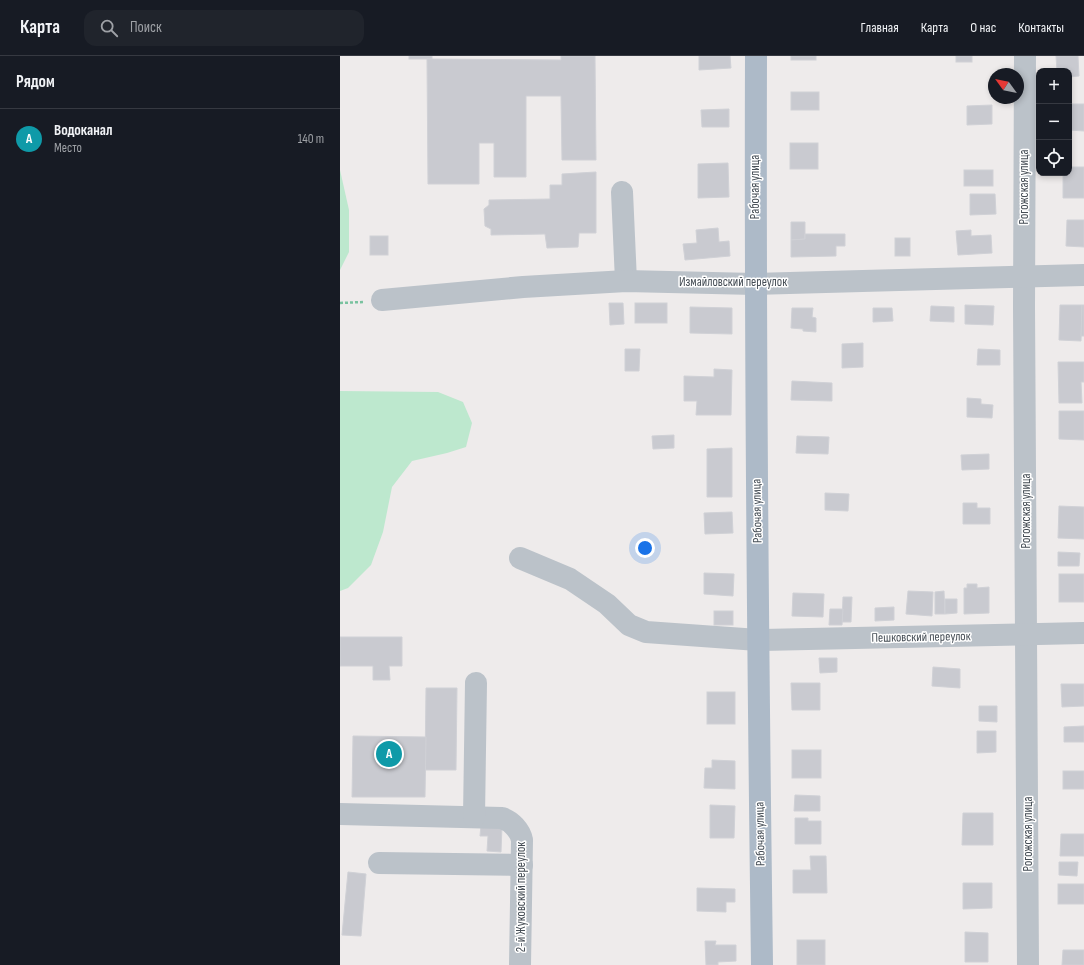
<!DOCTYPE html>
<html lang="ru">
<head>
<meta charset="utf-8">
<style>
  :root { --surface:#171b24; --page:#20242c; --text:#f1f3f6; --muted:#9ea1a6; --line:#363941; --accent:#2b6dc7 }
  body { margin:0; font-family:"Sofia Sans Condensed",sans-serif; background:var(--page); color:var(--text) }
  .controls { position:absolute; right:12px; top:12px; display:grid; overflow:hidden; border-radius:8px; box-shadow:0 2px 6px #0003 }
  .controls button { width:36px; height:36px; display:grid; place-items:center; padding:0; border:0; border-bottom:1px solid var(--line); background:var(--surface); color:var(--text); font:20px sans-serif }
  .compass { position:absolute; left:648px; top:12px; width:36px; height:36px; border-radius:50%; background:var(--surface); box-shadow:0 2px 6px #0003; rotate:303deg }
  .you { position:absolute; left:305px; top:492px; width:14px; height:14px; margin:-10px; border:3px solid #fff; border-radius:50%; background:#1a73e8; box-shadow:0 0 0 6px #1a73e833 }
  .badge { display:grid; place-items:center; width:26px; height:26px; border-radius:50%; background:var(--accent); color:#fff; font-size:13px; font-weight:700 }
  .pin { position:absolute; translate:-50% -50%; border:2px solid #fff; box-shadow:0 1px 4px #0006 }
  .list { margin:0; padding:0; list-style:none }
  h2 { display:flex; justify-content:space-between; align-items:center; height:52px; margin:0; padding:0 16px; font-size:17px }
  h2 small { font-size:13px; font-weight:400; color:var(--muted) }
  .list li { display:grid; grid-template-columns:26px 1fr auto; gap:12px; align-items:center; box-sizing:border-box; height:60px; padding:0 16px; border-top:1px solid var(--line) }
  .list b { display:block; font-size:15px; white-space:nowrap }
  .list p { margin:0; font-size:13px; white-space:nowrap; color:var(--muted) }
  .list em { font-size:13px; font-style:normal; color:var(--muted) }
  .icon { flex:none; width:22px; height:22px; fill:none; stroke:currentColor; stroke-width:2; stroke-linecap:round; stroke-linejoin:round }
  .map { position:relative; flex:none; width:744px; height:909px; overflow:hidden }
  header { display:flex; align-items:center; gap:24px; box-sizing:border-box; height:56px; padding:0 20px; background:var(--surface); border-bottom:1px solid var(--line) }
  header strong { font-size:19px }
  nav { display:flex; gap:22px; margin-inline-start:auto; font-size:14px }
  .search { width:280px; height:36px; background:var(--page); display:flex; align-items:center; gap:10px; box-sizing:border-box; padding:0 14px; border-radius:12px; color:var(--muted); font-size:15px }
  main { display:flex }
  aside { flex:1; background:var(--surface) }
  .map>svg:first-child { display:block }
  .green { fill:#bde8ce }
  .building { fill:#c9cad0; stroke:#d0d1d6 }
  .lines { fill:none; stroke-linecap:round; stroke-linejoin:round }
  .path { stroke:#79c29f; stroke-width:2.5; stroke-dasharray:3 2; stroke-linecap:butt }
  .minor { stroke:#bbc2c9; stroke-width:22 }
  .major { stroke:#adbac8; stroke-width:22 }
  .labels { text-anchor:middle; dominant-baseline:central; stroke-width:3; stroke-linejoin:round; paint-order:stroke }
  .street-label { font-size:13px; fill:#464e56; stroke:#fff }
</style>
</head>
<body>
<header>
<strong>Карта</strong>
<div class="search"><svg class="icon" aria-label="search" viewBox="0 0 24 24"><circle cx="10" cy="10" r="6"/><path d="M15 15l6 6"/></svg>Поиск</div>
<nav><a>Главная</a><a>Карта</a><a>О нас</a><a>Контакты</a></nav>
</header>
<main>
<aside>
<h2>Рядом<small></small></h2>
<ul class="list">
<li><span class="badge" style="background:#0f9aa8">A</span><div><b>Водоканал</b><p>Место</p></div><em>140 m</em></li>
</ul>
</aside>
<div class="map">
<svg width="744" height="909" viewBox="0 0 744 909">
  <rect width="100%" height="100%" fill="#eeebeb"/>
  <g class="green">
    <path d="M0 114 9 154V196L0 214Z"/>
    <path d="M0 335 98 336 123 346 132 367 126 391 107 397 72 405 52 431 43 476 31 509 8 532 0 535Z"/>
  </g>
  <g class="building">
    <rect x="69" y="0" width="23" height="3"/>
    <path d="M221 0H255L256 104H222L221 40H186V121H154V87H139V128H88L87 3 221 4Z"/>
    <path d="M359 0H390L391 12 359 14Z"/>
    <rect x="451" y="0" width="25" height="4"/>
    <rect x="616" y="0" width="16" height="6"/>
    <path d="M716 0H738L739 20 729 21V15H717Z"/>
    <rect x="451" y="36" width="28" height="18"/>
    <path d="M729 48H744V75L729 74Z"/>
    <path d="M652 49V68L627 69V50Z"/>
    <path d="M389 53V71H362L361 54Z"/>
    <rect x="450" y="87" width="28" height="26"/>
    <path d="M388 107 389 141 358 142V108Z"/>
    <path d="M729 111H744V142H723V117H729Z"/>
    <rect x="624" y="114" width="29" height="16"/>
    <path d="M256 116V177H239L238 191 207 192 205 178 151 179V173L145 170 144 153 149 149V144L210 143V129H222V118Z"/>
    <path d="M630 138H655L656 158 630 159Z"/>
    <path d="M727 164H744V191L726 190Z"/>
    <path d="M451 166H465V183L451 184Z"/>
    <path d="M378 172 379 186 389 185 390 200 345 204 343 188 357 187 356 174Z"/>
    <path d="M631 174V180L651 179 652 197 618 199 616 175Z"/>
    <path d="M465 178H505V190H496V200L451 201V184L465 183Z"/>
    <rect x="30" y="180" width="18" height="19"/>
    <rect x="555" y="182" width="15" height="18"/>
    <path d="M269 247H283L284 268 270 269Z"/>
    <rect x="295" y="247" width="32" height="20"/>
    <path d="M625 249 654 250 653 269 625 268Z"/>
    <path d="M720 249H742L741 285 719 284Z"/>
    <path d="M742 249H744V280H741Z"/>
    <path d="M591 250 614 251V266L590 265Z"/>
    <path d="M350 251 392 252V278L350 277Z"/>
    <path d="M452 252H473L472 261 476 262V276L463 275V273L451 272Z"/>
    <path d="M533 252H552L553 265 533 266Z"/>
    <path d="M523 287V311L502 312V288Z"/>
    <path d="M285 293H300L299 315H285Z"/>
    <path d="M638 293 660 294V309H637Z"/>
    <path d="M718 306H744V326H741L742 347H719Z"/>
    <path d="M374 313 392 314 391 359H356L357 345H344V320L374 321Z"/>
    <path d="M452 325 492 327V345L451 344Z"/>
    <path d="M627 342 641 343V348L653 349 652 362 627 361Z"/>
    <path d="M719 355H744V384L719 383Z"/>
    <path d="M334 379V392L313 393 312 380Z"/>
    <path d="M457 380 489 381 488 398 456 397Z"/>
    <path d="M392 392V441H367V393Z"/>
    <path d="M649 398V413L622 414 621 399Z"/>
    <path d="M485 437 509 438 508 455 485 454Z"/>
    <path d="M623 447H637V452H650V468H623Z"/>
    <path d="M719 450 744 451V483L718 482Z"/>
    <path d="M392 456 393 477 365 478 364 457Z"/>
    <path d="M718 496 740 497 739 510H718Z"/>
    <path d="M364 517 394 518 393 540 364 538Z"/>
    <rect x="719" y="518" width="25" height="28"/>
    <path d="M627 528H637V532L649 531V557L624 558V532H627Z"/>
    <path d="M568 535 593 536 592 560 566 558Z"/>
    <path d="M604 535 605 558H595V536Z"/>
    <path d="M453 537 484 538 483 561 452 560Z"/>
    <path d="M503 541H512L511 566H502Z"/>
    <path d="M605 543H617V557L605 558Z"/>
    <path d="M554 551V564L535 565V552Z"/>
    <path d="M490 553H503L502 569H489Z"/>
    <rect x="374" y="555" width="19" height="14"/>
    <path d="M0 581H62V610H49L50 624H33V610H0Z"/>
    <path d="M479 602H497V616L480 617Z"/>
    <path d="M593 611 620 613V632L592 630Z"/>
    <path d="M451 627H480V654H452Z"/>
    <path d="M721 628H744V650L722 651Z"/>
    <path d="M86 632H117L116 714H85Z"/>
    <rect x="367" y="636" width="28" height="32"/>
    <path d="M639 650H657V666L639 665Z"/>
    <path d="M744 670V686H724V671Z"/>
    <path d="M637 675H656V696L637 697Z"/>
    <path d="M13 680 86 681 85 741H12Z"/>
    <rect x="452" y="694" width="29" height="28"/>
    <path d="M372 704 395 705V733L364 732 365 712H372Z"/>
    <rect x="723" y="715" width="21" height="18"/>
    <path d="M455 739 480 740V755H454Z"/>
    <path d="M370 749 395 750 394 782H370Z"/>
    <path d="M623 757H653V789H622Z"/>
    <path d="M455 762H468V765H481V788H455Z"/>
    <path d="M141 769 162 770 161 796 147 795 148 780H140Z"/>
    <path d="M721 778H744V800H720Z"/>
    <path d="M470 800H486L487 837H453V814H471Z"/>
    <path d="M719 806H738L737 820 719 819Z"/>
    <path d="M8 816 26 818 21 880 2 879Z"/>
    <path d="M623 827H652V852L623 853Z"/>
    <rect x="718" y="828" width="26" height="20"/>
    <path d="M357 832 395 833V846H386V856L357 855Z"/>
    <path d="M625 876 648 877V906H625Z"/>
    <rect x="457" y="884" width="28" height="25"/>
    <path d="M365 885H376L375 889H396V905L378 906V909H366Z"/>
    <path d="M723 894H744V909H722Z"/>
  </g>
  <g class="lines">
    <path class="path" d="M0 247 23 246"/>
    <g class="minor">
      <path d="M685 0 684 251 688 909"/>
      <path d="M282 136 286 225"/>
      <path d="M42 244 183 231 286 225 415 228 744 219"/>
      <path d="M180 502 230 523 267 548 289 569 306 576 418 584 744 577"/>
      <path d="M0 758 162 762C171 765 180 774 182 784L180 909"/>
      <path d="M134 761 136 627"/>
      <path d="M39 807 182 809"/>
    </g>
    <path class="major" d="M416 0C415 303 418 606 422 909"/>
  </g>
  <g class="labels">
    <g class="street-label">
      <text transform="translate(415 131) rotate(-90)">Рабочая улица</text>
      <text transform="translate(684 131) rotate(-90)">Рогожская улица</text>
      <text x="393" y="226">Измайловский переулок</text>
      <text transform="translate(417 455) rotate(-91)">Рабочая улица</text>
      <text transform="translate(686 455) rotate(-90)">Рогожская улица</text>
      <text transform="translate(581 581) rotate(-1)">Пешковский переулок</text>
      <text transform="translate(420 778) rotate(-91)">Рабочая улица</text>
      <text transform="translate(688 778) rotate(-90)">Рогожская улица</text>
      <text transform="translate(181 841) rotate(-90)">2-й Жуковский переулок</text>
    </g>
  </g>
</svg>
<div class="controls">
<button>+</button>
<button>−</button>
<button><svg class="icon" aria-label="locate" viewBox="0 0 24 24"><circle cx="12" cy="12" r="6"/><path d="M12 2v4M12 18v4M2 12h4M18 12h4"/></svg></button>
</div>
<svg class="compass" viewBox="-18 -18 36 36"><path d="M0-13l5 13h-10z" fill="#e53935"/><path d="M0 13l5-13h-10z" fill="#9ea1a6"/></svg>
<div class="you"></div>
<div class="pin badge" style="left:49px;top:698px;background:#0f9aa8">A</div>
</div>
</main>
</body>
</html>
